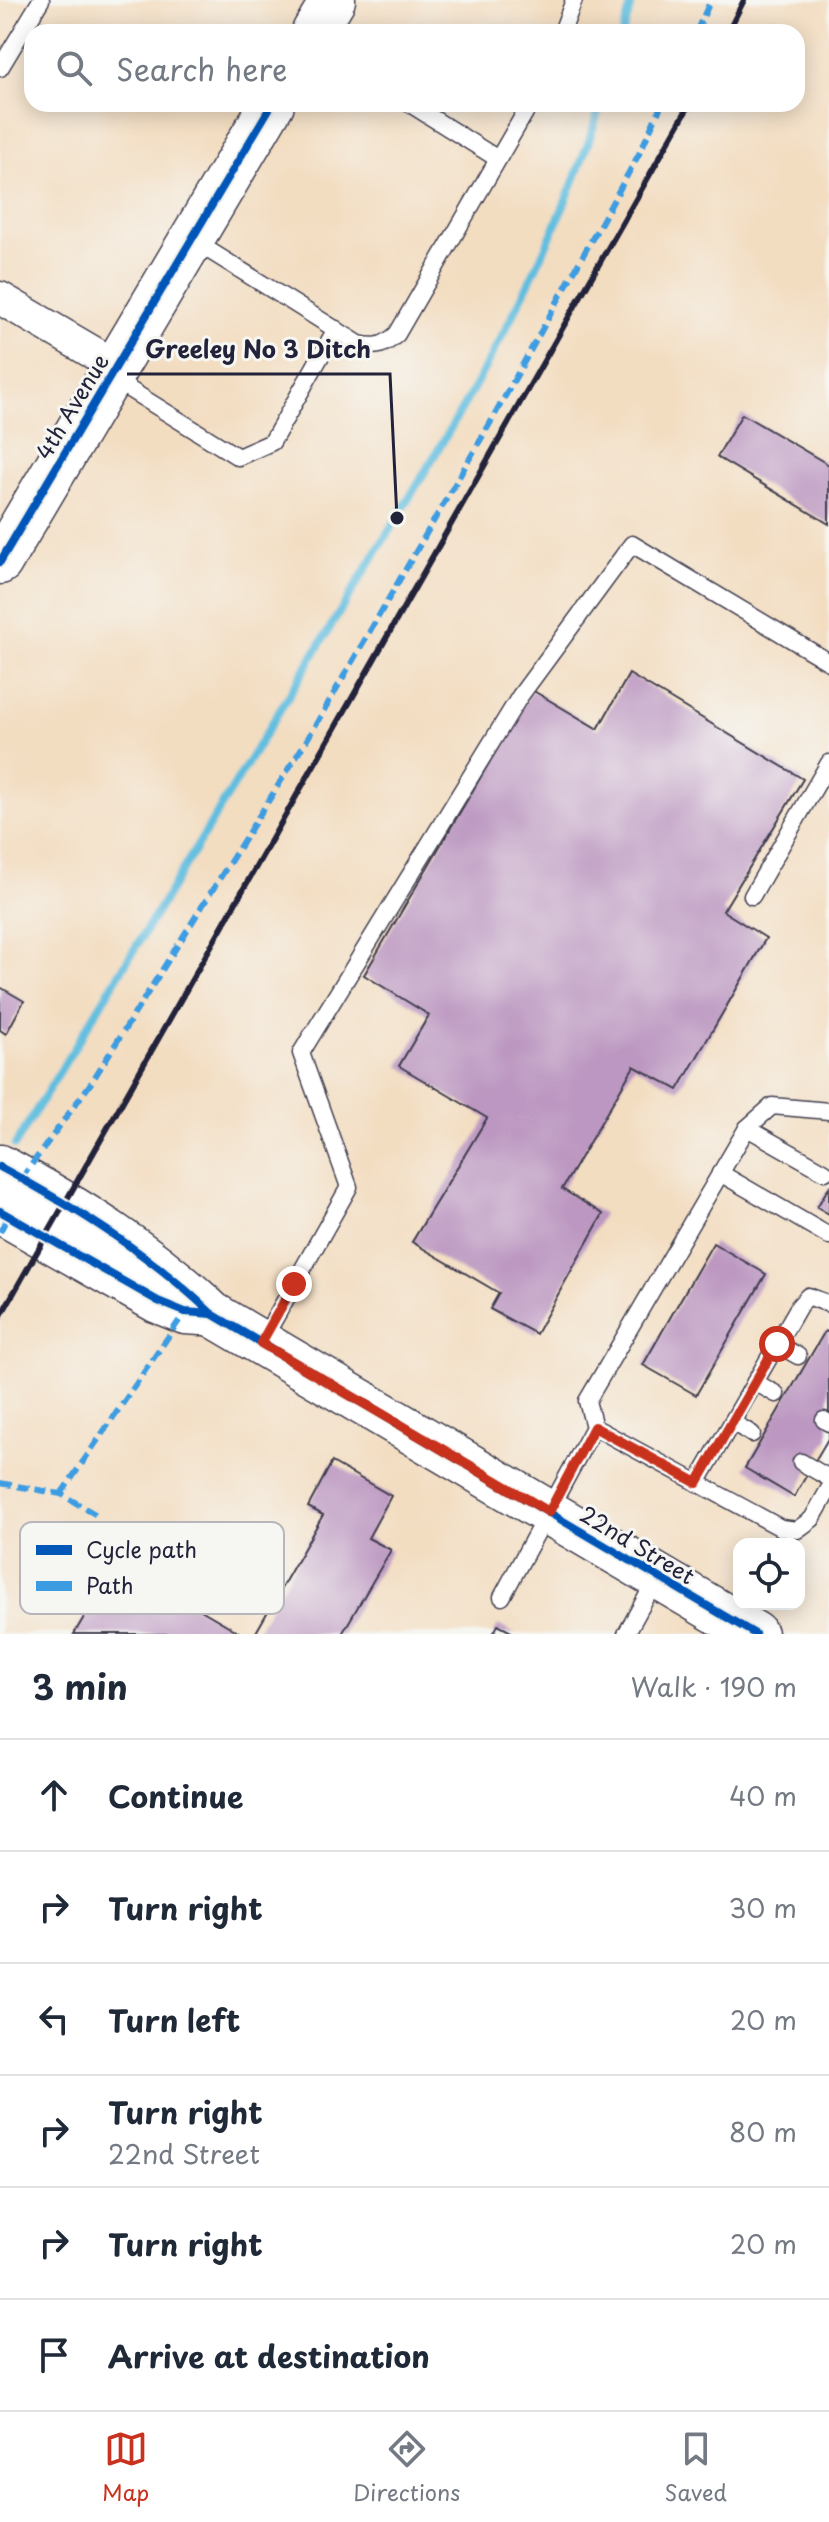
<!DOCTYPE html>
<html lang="en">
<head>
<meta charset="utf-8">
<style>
  :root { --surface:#fff; --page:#f6f6f7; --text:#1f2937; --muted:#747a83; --line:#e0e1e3; --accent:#c8321e }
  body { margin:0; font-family:"Playpen Sans",sans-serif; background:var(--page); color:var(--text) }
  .controls { position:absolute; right:24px; bottom:24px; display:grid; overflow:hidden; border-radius:16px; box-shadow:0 4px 20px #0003 }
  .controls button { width:72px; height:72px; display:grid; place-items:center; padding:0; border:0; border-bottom:2px solid var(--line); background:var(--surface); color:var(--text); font:40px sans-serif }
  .stop { position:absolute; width:24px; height:24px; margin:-18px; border:6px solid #c8321e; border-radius:50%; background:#fff }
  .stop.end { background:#c8321e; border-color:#fff; box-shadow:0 2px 8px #0008 }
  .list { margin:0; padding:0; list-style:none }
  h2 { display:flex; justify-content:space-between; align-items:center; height:104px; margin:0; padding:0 32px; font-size:34px }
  h2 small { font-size:26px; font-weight:400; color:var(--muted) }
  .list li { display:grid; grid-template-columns:52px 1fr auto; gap:24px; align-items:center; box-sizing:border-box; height:112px; padding:0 32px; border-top:2px solid var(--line) }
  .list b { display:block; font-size:30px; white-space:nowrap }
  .list p { margin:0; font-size:26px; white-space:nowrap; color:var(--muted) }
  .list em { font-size:26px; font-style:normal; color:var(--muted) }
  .icon { flex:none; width:44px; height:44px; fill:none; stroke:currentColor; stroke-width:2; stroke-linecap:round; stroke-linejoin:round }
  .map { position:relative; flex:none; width:829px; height:1634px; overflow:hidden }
  .search { position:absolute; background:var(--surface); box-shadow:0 4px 20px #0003; left:24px; right:24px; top:24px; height:88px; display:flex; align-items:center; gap:20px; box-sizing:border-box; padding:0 28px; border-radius:24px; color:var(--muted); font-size:30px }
  .sheet { height:776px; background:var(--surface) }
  nav { display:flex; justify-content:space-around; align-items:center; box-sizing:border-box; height:112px; border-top:2px solid var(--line); background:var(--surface); font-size:22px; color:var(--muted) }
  nav a { display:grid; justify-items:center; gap:4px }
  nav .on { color:var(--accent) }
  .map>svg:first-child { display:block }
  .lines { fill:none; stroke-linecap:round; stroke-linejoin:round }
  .stream { stroke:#60bedf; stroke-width:8 }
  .building { fill:#bc97c1 }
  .lane-casing { stroke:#413e4f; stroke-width:19 }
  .street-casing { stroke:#413e4f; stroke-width:35 }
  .secondary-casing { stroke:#413e4f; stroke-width:47 }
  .lane { stroke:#fff; stroke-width:16 }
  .street { stroke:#fff; stroke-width:32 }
  .secondary { stroke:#fff; stroke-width:44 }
  .rail { stroke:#22223b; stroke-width:6 }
  .quiet { stroke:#3c9ce2; stroke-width:6; stroke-dasharray:12 6; stroke-linecap:butt }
  .cycleway-casing { stroke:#f6f6f2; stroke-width:13 }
  .cycleway { stroke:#0057b8; stroke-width:8 }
  .route { stroke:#c8321e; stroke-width:10 }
  .labels { text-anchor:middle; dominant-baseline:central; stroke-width:6; stroke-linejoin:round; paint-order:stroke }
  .street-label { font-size:22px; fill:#22223b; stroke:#f6f6f2 }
  .key { fill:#f6f6f2; stroke:#b6b6bb; stroke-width:2 }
  .key-label { font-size:22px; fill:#22223b }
  .leader { fill:none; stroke:#22223b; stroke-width:3 }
  .callout-dot { fill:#22223b; stroke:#f6f6f2; stroke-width:3 }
  .callout-label { font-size:24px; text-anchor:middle; font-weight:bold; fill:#22223b; stroke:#f6f6f2; stroke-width:6; stroke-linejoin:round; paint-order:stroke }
</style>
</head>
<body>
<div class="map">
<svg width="829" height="1634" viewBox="0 0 829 1634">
  <rect width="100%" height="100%" fill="#f6f6f2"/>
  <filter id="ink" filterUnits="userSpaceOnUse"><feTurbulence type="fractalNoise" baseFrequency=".0125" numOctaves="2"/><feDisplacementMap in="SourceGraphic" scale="16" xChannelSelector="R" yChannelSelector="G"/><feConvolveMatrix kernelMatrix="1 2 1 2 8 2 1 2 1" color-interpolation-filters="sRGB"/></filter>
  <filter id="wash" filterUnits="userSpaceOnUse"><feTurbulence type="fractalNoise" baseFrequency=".006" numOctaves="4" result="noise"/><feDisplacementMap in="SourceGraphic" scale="32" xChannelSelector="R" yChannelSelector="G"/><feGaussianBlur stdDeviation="1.8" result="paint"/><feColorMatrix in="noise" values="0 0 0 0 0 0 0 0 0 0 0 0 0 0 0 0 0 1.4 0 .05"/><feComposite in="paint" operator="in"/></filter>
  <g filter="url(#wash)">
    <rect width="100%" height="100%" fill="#f3ddc1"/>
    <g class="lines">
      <g class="stream">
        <path d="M623 32 633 0"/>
        <path d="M15 1145C123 968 231 791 339 613 438 450 544 287 601 104"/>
      </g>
    </g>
    <g id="blocks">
      <g class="building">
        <path d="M742 414 829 465V524L717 457Z"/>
        <path d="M629 674 803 779 723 911 766 938 678 1090 634 1066 562 1189 603 1214 536 1334 490 1309 499 1293 412 1242 487 1118 399 1066 429 1015 364 975 532 690 598 729Z"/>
        <path d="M0 987 24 1001 6 1034 0 1030Z"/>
        <path d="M829 1187V1214L817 1207Z"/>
        <path d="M713 1243 766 1274 696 1395 643 1365Z"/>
        <path d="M825 1331 829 1333V1437L794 1497 745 1468Z"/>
        <path d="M332 1462 391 1496 368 1538 391 1550 342 1634H255L323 1515 308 1507Z"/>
        <path d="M117 1561 242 1634H74Z"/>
        <path d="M498 1625 515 1634H493Z"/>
      </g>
    </g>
  </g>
  <g filter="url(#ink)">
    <use href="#blocks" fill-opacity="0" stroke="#413e4f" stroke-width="2"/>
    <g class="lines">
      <defs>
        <g id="lane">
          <path d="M562 32 574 0"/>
          <path d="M0 68 41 0"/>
          <path d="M410 104 498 159"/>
          <path d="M194 241 359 344C376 348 384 346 397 334L530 104"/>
          <path d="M111 378 238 457 272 442 336 329"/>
          <path d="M752 896 829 763"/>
          <path d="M747 1128 825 1172"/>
          <path d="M720 1173 829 1236"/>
          <path d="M261 1343 349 1187 301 1053 520 696 632 544 829 662"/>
          <path d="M777 1344 798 1356"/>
          <path d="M755 1382 776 1394"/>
          <path d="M824 1420 829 1423"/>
          <path d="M732 1422 752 1434"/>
          <path d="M594 1427 781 1528 797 1530 812 1519 829 1489"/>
          <path d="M801 1462 829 1478"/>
          <path d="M697 1483 799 1306 808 1296 829 1304"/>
          <path d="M502 1597 594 1427 587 1401 747 1128 772 1106 829 1111"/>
          <path d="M626 1634 657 1578"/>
        </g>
        <path id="street" d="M0 298 116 366"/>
        <g id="secondary">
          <path d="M314 32 333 0"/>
          <path d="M0 562 272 104"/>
          <path d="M0 1167C76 1208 150 1254 212 1314L755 1634"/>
          <path d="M0 1211 158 1301 185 1312 202 1313"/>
        </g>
      </defs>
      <use href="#lane" class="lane-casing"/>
      <use href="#street" class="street-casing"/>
      <use href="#secondary" class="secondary-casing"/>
      <use href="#lane" class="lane"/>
      <use href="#street" class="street"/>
      <use href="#secondary" class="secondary"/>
      <g class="rail">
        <path d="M728 32 744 0"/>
        <path d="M0 1317 690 104"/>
      </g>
      <g class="quiet">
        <path d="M696 32 711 0"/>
        <path d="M21 1179 91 1083 308 738 492 420 639 154 662 104"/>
        <path d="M0 1232 8 1216"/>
        <path d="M0 1483 61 1494 100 1517"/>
        <path d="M61 1494 185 1312"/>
      </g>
      <defs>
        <g id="cycleway">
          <path d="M0 562 272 104"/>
          <path d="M0 1167C76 1208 150 1254 212 1314L755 1634"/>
          <path d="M0 1211 158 1301 185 1312 212 1314"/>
        </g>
      </defs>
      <use href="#cycleway" class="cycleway-casing"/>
      <use href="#cycleway" class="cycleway"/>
    </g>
  </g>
  <g class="lines" filter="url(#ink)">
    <path class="route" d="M294 1284 261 1343 549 1512 594 1427 697 1483 777 1344"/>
  </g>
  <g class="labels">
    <g class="street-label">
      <text transform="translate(71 406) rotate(-59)">4th Avenue</text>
      <text transform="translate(638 1544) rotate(31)">22nd Street</text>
    </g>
  </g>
  <rect x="20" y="1522" width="264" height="92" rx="12" class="key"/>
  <rect x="36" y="1545" width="36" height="10" fill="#0057b8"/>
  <rect x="36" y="1581" width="36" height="10" fill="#3c9ce2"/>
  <g class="key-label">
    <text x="86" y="1558">Cycle path</text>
    <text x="86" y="1594">Path</text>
  </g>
  <path class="leader" d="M397 518L390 374H127"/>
  <circle class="callout-dot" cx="397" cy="518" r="8"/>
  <g class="callout-label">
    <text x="258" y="358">Greeley No 3 Ditch</text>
  </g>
</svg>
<div class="controls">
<button><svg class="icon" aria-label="locate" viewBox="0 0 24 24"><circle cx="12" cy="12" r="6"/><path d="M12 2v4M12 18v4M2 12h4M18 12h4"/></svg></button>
</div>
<div class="stop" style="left:777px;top:1344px"></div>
<div class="stop end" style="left:294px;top:1284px"></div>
<div class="search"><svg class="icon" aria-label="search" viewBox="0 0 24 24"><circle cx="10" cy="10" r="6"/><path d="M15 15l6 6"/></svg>Search here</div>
</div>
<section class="sheet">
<h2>3 min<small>Walk · 190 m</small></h2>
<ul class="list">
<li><svg class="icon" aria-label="ahead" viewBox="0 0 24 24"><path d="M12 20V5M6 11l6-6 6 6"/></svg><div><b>Continue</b></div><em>40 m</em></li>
<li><svg class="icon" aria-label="right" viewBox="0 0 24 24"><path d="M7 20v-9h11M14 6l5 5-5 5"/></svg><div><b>Turn right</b></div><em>30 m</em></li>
<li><svg class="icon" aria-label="left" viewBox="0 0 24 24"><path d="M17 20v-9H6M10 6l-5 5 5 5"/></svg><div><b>Turn left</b></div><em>20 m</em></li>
<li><svg class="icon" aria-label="right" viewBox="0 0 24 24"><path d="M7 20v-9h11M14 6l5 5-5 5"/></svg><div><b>Turn right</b><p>22nd Street</p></div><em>80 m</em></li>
<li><svg class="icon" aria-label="right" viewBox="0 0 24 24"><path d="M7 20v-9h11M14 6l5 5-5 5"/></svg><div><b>Turn right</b></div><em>20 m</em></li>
<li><svg class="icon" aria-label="arrive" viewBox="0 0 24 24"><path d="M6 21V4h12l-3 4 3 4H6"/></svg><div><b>Arrive at destination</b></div></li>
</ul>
</section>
<nav>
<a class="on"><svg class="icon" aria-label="map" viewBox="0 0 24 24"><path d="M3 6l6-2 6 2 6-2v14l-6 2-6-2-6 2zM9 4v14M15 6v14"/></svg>Map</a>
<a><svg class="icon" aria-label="directions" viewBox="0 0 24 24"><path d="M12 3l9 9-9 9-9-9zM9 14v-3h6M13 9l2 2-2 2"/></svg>Directions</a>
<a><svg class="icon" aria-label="saved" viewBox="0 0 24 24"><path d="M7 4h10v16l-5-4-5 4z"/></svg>Saved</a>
</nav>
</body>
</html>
